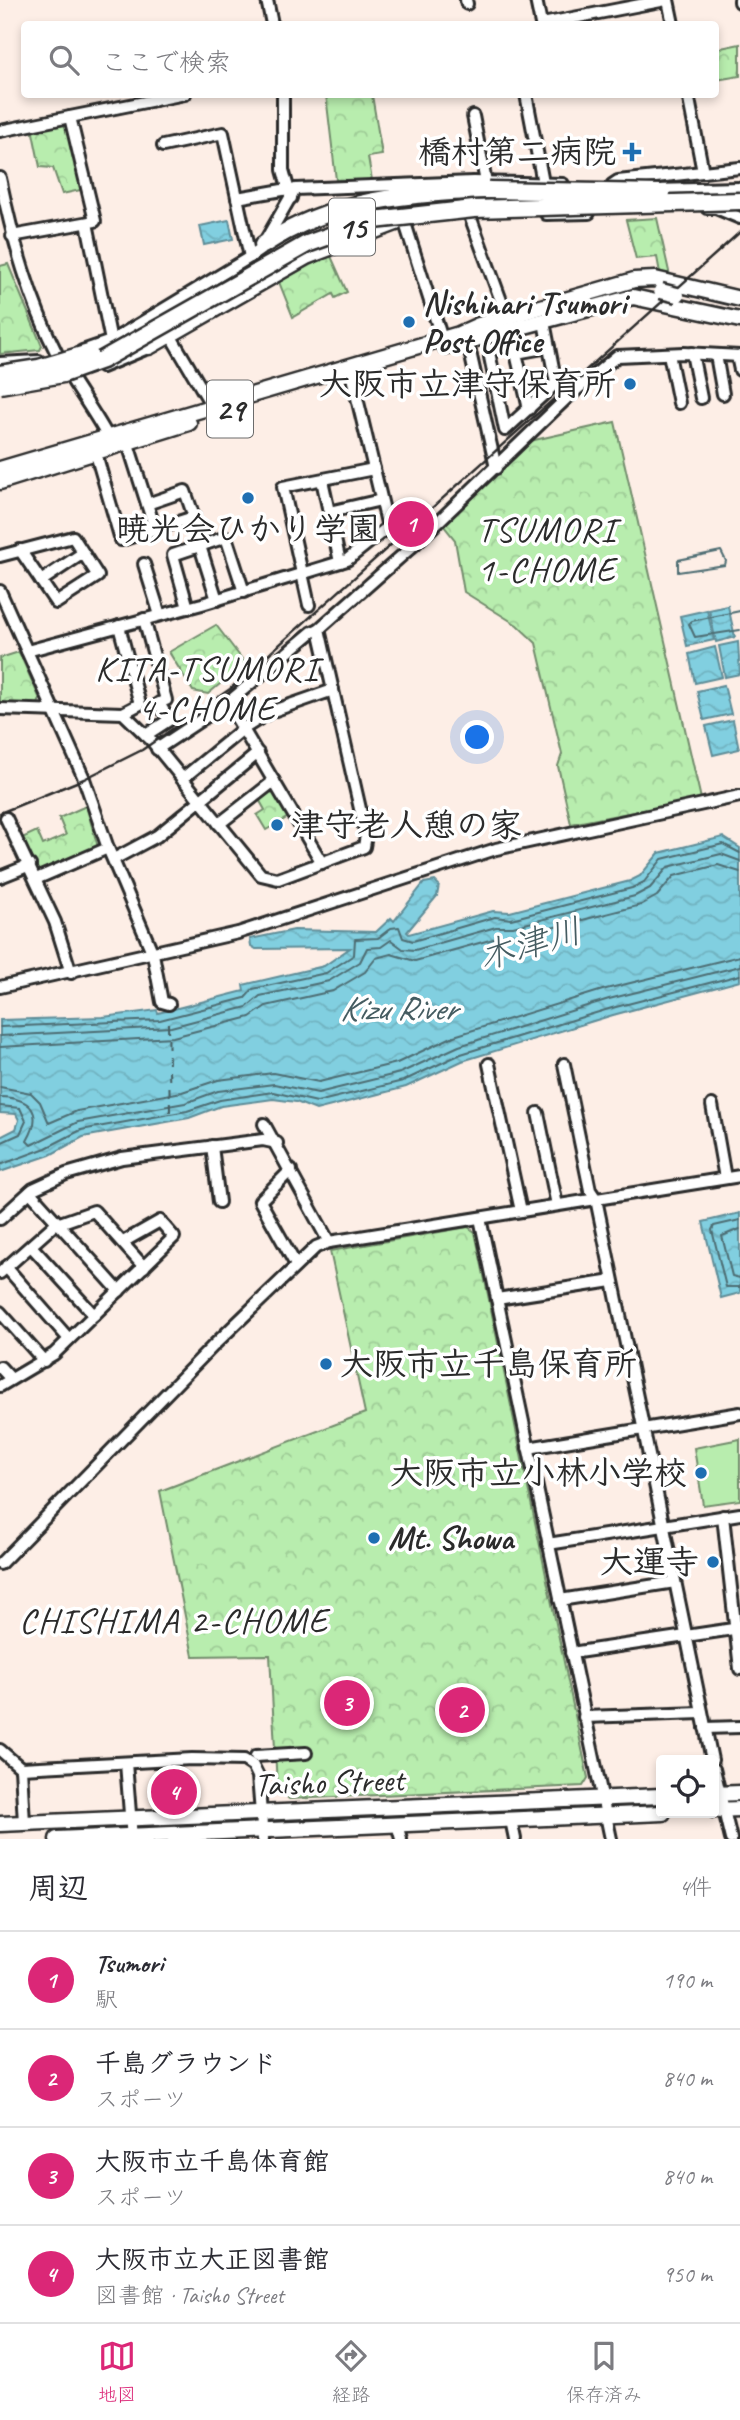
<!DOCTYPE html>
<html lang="ja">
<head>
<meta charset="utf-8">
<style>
  :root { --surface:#fff; --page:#f7f7f7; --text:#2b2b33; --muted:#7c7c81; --line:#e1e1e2; --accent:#db2777 }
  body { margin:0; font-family:Caveat,"Klee One",sans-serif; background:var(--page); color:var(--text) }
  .controls { position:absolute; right:21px; bottom:21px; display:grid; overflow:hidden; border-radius:7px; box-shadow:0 4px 10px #0003 }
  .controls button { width:63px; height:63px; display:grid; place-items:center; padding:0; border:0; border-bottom:2px solid var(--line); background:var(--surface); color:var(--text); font:35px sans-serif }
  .you { position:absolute; left:478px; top:738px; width:24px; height:24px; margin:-18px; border:5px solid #fff; border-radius:50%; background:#1a73e8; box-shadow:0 0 0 10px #1a73e833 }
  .badge { display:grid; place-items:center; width:46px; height:46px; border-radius:50%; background:var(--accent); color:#fff; font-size:23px; font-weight:700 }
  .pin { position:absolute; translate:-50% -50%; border:4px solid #fff; box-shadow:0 2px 7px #0006 }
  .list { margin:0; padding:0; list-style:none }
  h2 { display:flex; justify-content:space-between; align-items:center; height:91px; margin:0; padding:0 28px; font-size:30px }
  h2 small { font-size:23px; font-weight:400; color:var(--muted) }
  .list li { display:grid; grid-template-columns:46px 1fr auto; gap:21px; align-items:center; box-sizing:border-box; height:98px; padding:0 28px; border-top:2px solid var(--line) }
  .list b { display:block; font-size:26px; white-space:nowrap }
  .list p { margin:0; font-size:23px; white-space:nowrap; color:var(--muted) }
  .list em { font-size:23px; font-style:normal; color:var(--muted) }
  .icon { flex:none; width:38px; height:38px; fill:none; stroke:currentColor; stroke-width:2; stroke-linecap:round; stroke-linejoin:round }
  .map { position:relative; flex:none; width:740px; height:1839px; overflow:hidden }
  .search { position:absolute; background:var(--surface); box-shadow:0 4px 10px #0003; left:21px; right:21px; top:21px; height:77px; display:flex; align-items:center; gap:18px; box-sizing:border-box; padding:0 24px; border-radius:7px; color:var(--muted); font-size:26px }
  .sheet { height:483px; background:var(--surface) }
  nav { display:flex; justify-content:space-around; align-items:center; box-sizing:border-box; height:98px; border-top:2px solid var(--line); background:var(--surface); font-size:19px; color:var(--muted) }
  nav a { display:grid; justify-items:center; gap:4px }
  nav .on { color:var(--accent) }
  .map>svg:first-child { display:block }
  .grass { fill:#b8edae; stroke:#728c6c; stroke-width:2 }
  .park { fill:url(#park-crowns); stroke:#728c6c; stroke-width:2 }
  .water { fill:url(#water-waves); stroke:#5f8d98; stroke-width:2 }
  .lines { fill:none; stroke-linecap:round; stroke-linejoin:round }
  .shore { stroke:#4d6d73; stroke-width:2 }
  .ferry { stroke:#455c61; stroke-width:2; stroke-dasharray:9 7; stroke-linecap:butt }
  .minor-casing { stroke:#2b2b2b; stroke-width:16 }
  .major-casing { stroke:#2b2b2b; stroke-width:19 }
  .highway-casing { stroke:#2b2b2b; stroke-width:21 }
  .minor { stroke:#fff; stroke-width:10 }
  .major { stroke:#fff; stroke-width:14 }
  .highway { stroke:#fff; stroke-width:16 }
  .rail { stroke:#2b2b2b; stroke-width:2.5 }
  .major-bridge-casing { stroke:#2b2b2b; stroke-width:19; stroke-linecap:butt }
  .highway-bridge-casing { stroke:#2b2b2b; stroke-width:21; stroke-linecap:butt }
  .major-bridge { stroke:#fff; stroke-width:14 }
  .highway-bridge { stroke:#fff; stroke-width:16 }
  .poi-dot { fill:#1f6fb2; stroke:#fff; stroke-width:2.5 }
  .labels { text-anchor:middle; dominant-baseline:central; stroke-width:7; stroke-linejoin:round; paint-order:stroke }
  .shield { fill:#fff; stroke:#6b6b6b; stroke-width:2 }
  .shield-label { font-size:32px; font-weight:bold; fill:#2b2b2b }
  .poi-label { font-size:33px; font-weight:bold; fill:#2b2b2b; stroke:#fff; text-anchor:end }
  .street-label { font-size:33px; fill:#2b2b2b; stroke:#fff }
  .neighbourhood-label { font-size:35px; letter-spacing:2px; fill:#2b2b2b; stroke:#fff }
  .water-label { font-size:35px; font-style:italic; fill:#455c61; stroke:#fff }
</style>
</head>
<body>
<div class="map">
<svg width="740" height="1839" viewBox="0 0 740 1839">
  <defs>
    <pattern id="park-crowns" width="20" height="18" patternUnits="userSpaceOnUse" patternTransform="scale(1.75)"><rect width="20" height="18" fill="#b8edae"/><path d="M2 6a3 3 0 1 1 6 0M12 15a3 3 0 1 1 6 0" fill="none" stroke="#9ecb96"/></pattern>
    <pattern id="water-waves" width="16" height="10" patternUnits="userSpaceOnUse" patternTransform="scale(1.75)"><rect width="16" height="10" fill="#81cfe0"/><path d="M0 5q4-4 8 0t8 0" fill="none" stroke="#70b2c0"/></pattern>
  </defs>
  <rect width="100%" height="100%" fill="#fdeee6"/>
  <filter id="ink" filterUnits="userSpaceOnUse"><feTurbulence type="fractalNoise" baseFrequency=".0143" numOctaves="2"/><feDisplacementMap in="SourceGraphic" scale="14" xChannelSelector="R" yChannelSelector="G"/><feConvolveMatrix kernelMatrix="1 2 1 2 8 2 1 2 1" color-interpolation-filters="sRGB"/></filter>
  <g filter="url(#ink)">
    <path class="grass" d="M740 1439V1500L703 1505 694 1448Z"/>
    <g class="park">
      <path d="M740 44V76L716 80V49Z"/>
      <path d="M326 95H372L382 155 368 157 372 180H336Z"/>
      <path d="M67 121 85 189 62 194 53 168 40 167 32 128Z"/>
      <path d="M657 218 670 276 660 273 657 257 636 259 626 220Z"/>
      <path d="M330 254 347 292 335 298 333 294 293 317 279 282Z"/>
      <path d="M8 264 42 346 40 350 0 354V266Z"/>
      <path d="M615 422 701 799 571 824 558 766 562 754 536 643 517 625 464 592 455 540 444 526 530 441Z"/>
      <path d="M216 625 245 663 208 694 193 691 169 652Z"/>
      <path d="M19 652 40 699 38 704 0 703V658Z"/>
      <path d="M274 784 290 816 266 830 257 815 265 810 257 796Z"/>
      <path d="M86 806 98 847 38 876 20 839 37 831 43 845 66 835 59 818Z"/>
      <path d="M468 1227 475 1232 588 1778 583 1786 289 1799 277 1786 270 1655 193 1656 160 1491 365 1413 330 1251Z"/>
    </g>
    <g class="water">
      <path d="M229 220 233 239 204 245 200 226Z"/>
      <path d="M728 606 735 637 716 642 709 610Z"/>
      <path d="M707 610 714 640 687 646 680 616Z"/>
      <path d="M738 642 740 674 725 677 719 646Z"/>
      <path d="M715 647 722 677 695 683 689 654Z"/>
      <path d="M724 685 731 714 704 720 697 691Z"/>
      <path d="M733 720 739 749 713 755 706 726Z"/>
      <path d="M723 837 740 848V981L613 1015 462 1061 406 1087 316 1110 296 1102 273 1099 221 1106 189 1118 83 1137 50 1155 0 1172V1137L16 1129 19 1120 16 1114 0 1113V1020L103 1017 157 1010 158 1013 244 991 243 985 324 966 350 948 256 949 251 946 250 939 294 930 376 932 391 918 394 921 424 883 435 881 439 885 437 896 407 932 409 934 493 911 510 912 630 881 640 876 659 853Z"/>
      <path d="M740 1213V1293L721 1298 703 1222Z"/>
    </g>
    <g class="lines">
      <g class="shore">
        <path d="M721 551 726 561 725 565 678 572V560Z"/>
        <path d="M740 611 692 621 689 624 695 637 740 630"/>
        <path d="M0 1027 160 1020 245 998 253 989 326 973 354 955 355 939 378 938 391 928 399 927 403 938 413 941 495 917 511 919 632 888 644 882 662 859 723 844 740 853"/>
        <path d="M0 1036 171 1027 247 1007 260 996 329 981 360 962 367 948 381 947 391 940 403 949 415 950 496 927H513L635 896 650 888 668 867 721 854 740 861"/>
        <path d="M0 1047 173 1037 250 1017 266 1006 333 991 365 972 376 958 391 954 415 961 497 938 516 937 641 905 657 896 674 876 718 865 740 872"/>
        <path d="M0 1087 31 1093 40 1102 49 1123 77 1111 182 1092 218 1080 273 1073 319 1082 397 1063 454 1036 606 989 740 956"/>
        <path d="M0 1097C31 1098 44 1112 27 1141L31 1145 78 1122 185 1103 218 1091 274 1084 318 1093 400 1073 459 1046 609 999 740 966"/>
        <path d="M0 1106 20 1108 26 1121 20 1134 0 1143"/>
        <path d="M0 1165 46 1148 81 1130 187 1111 220 1100 273 1092 317 1102 403 1081 461 1054 612 1008 740 975"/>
        <path d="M740 1220 714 1226 712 1230 726 1287H740"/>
        <path d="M740 1229 722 1236 732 1276 740 1278"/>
      </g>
      <path class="ferry" d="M168 1023 170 1112"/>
      <defs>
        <g id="minor">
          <path d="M267 0 272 24"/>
          <path d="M466 0 467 4"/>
          <path d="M536 0 541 24"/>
          <path d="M668 0 673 24"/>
          <path d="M740 0V2"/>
          <path d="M542 24 666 0"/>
          <path d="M283 94V170L291 198"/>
          <path d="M526 94 543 183"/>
          <path d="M688 94 703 172"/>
          <path d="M473 116 486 182"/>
          <path d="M0 131 185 94"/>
          <path d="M163 146 223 133 250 257"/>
          <path d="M0 178C13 241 29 299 58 356 74 386 96 413 111 443"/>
          <path d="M612 185 618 181 740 168"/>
          <path d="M655 190 740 188"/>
          <path d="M237 198 288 189"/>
          <path d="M707 208H716L740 218"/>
          <path d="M546 214 589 213"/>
          <path d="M470 216 507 317"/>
          <path d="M87 223 111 341"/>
          <path d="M405 223 442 339"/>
          <path d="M12 236 95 221 70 117"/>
          <path d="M466 334 496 468"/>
          <path d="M173 340 216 413"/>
          <path d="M82 351 111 341 250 257 260 250 295 189 473 182 563 184"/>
          <path d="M692 353 701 398"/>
          <path d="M669 354 679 403"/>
          <path d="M716 355 723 394"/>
          <path d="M737 356 740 370"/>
          <path d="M490 357 505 430 556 383 544 322"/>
          <path d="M0 363 39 361"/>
          <path d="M102 367 155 345"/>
          <path d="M529 409 516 353 549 347"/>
          <path d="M128 444 155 529"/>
          <path d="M96 454 121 540 194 517 185 491 147 504"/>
          <path d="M322 480 340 562"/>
          <path d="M329 512 381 500"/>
          <path d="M200 546 217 600"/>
          <path d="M0 556 73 537 98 576 56 603 20 550"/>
          <path d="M144 564 160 615"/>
          <path d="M41 581 83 553"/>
          <path d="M0 591 83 776 108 848 153 954 162 1002 169 1004"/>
          <path d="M309 605 283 487 374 469"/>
          <path d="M188 608 173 555 226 537 244 592"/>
          <path d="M144 619 166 700 159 703 169 720 146 735"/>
          <path d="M119 626 140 704 123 713"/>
          <path d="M27 651 202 604 347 560 388 527 351 373"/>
          <path d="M227 702 322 863"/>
          <path d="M0 709 123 713 151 740 261 875 278 879 364 847 366 835 319 629"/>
          <path d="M157 749 231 700 312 632 319 629 415 544 568 397 617 356 684 353 740 356"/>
          <path d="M182 779 243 729 270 712 333 690"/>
          <path d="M6 818 55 922 71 973"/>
          <path d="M219 824 274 781"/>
          <path d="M114 859 157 836 258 753"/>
          <path d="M0 877 30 865"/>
          <path d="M36 879 108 848"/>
          <path d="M0 987 238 933 496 849 740 796"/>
          <path d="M489 1064 521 1211"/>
          <path d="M564 1064 590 1190 596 1199 712 1760"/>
          <path d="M712 1105 725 1178"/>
          <path d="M538 1113 557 1205"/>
          <path d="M264 1124 329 1242"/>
          <path d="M212 1146 219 1202"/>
          <path d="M291 1170 260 1201 296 1265"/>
          <path d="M30 1192 119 1291"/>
          <path d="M480 1218 611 1839"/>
          <path d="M0 1219 33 1189 66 1174 122 1158 263 1140 277 1143"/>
          <path d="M31 1246 94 1315"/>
          <path d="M6 1267 69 1339"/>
          <path d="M0 1273 54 1225 94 1211 144 1267"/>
          <path d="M497 1299 612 1281"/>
          <path d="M0 1312 44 1361"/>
          <path d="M0 1367 11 1379"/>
          <path d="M0 1386 54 1354 174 1237 160 1221 123 1242"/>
          <path d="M528 1448 740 1413"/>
          <path d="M723 1516 740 1669"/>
          <path d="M548 1544 740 1514"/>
          <path d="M0 1564 215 1344 316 1247 329 1242 740 1176"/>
          <path d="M560 1600 675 1582"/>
          <path d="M571 1653 740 1628"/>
          <path d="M584 1717 702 1713"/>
          <path d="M705 1728 740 1727"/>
          <path d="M0 1750 21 1768 192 1759 244 1760 253 1766 258 1776 263 1839"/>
          <path d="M256 1756 306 1753"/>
          <path d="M126 1763 132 1839"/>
          <path d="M21 1768 24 1823"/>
          <path d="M714 1769 731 1839"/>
          <path d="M511 1820 515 1839"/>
          <path d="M397 1824 401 1839"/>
        </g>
        <g id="major">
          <path d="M446 347 633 297 740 320"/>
          <path d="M0 469 459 334 479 325 634 280 655 279 740 299"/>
          <path d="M0 482 189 423"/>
          <path d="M714 1794 740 1793"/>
          <path d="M714 1810 740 1809"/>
          <path d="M0 1824 661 1796"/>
          <path d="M57 1839 663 1813"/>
        </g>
        <g id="highway">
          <path d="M263 245C335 198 407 194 489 190"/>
          <path d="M149 346 306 256 396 222"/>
        </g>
      </defs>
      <use href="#minor" class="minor-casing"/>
      <use href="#major" class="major-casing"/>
      <use href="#highway" class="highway-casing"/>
      <use href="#minor" class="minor"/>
      <use href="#major" class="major"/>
      <use href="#highway" class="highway"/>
      <path class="rail" d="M0 813 84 779 142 750 230 689 740 232"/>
      <defs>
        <path id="major-bridge" d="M661 291 677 295"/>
        <g id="highway-bridge">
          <path d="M489 190 662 193"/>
          <path d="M0 374 39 368 89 353"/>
          <path d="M0 385 63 374 102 360 307 244 374 220 474 209 740 201"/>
        </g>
      </defs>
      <use href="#major-bridge" class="major-bridge-casing"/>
      <use href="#highway-bridge" class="highway-bridge-casing"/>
      <use href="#major-bridge" class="major-bridge"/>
      <use href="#highway-bridge" class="highway-bridge"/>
    </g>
  </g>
  <g class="poi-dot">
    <path d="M628.5 141.5h7v7h7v7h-7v7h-7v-7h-7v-7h7z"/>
    <circle cx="409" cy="322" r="7"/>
    <circle cx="630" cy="384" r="7"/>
    <circle cx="248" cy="498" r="7"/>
    <circle cx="277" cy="825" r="7"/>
    <circle cx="326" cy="1364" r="7"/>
    <circle cx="701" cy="1473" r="7"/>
    <circle cx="374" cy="1538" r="7"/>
    <circle cx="713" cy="1562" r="7"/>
  </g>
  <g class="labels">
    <g class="shield">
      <rect x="329" y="198.5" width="46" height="57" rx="5"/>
      <rect x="207" y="380.5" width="46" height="57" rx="5"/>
    </g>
    <g class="shield-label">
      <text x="352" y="227">15</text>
      <text x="230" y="409">29</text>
    </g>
    <g class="poi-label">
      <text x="616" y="152">橋村第二病院</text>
      <text x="423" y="303" text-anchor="start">Nishinari Tsumori<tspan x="423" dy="38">Post Office</tspan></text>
      <text x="616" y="384">大阪市立津守保育所</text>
      <text x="248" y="529" text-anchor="middle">暁光会ひかり学園</text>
      <text x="291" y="825" text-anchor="start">津守老人憩の家</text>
      <text x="340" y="1364" text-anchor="start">大阪市立千島保育所</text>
      <text x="687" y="1473">大阪市立小林小学校</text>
      <text x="388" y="1538" text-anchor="start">Mt. Showa</text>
      <text x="699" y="1562">大運寺</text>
    </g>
    <g class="street-label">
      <text transform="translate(329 1782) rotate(-2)">Taisho Street</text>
    </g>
    <g class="neighbourhood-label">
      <text x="547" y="529">TSUMORI<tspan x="547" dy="40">1-CHOME</tspan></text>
      <text x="207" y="668">KITA-TSUMORI<tspan x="207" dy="40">4-CHOME</tspan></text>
      <text x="174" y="1620">CHISHIMA 2-CHOME</text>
    </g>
    <g class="water-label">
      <text transform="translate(530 944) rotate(-16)">木津川</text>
      <text x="398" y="1008">Kizu River</text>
    </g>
  </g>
</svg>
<div class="controls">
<button><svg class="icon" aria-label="locate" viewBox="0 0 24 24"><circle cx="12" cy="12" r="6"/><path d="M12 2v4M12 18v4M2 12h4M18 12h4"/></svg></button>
</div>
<div class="you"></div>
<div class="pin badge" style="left:411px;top:524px">1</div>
<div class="pin badge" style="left:462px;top:1710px">2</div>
<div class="pin badge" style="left:347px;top:1703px">3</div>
<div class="pin badge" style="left:174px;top:1792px">4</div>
<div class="search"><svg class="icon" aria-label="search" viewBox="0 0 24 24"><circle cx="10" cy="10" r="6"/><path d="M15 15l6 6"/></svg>ここで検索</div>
</div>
<section class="sheet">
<h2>周辺<small>4件</small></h2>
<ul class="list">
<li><span class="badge">1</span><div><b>Tsumori</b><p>駅</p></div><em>190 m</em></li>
<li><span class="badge">2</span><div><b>千島グラウンド</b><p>スポーツ</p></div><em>840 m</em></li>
<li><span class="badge">3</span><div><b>大阪市立千島体育館</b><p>スポーツ</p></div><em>840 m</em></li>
<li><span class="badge">4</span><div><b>大阪市立大正図書館</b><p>図書館 · Taisho Street</p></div><em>950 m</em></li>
</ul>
</section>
<nav>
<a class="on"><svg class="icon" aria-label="map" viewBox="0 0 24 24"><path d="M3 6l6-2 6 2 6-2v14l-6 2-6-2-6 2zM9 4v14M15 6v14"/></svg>地図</a>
<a><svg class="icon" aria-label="directions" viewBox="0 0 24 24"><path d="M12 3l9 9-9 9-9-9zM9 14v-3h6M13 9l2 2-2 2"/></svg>経路</a>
<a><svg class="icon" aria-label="saved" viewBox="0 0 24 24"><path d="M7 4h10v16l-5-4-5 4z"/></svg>保存済み</a>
</nav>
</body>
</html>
